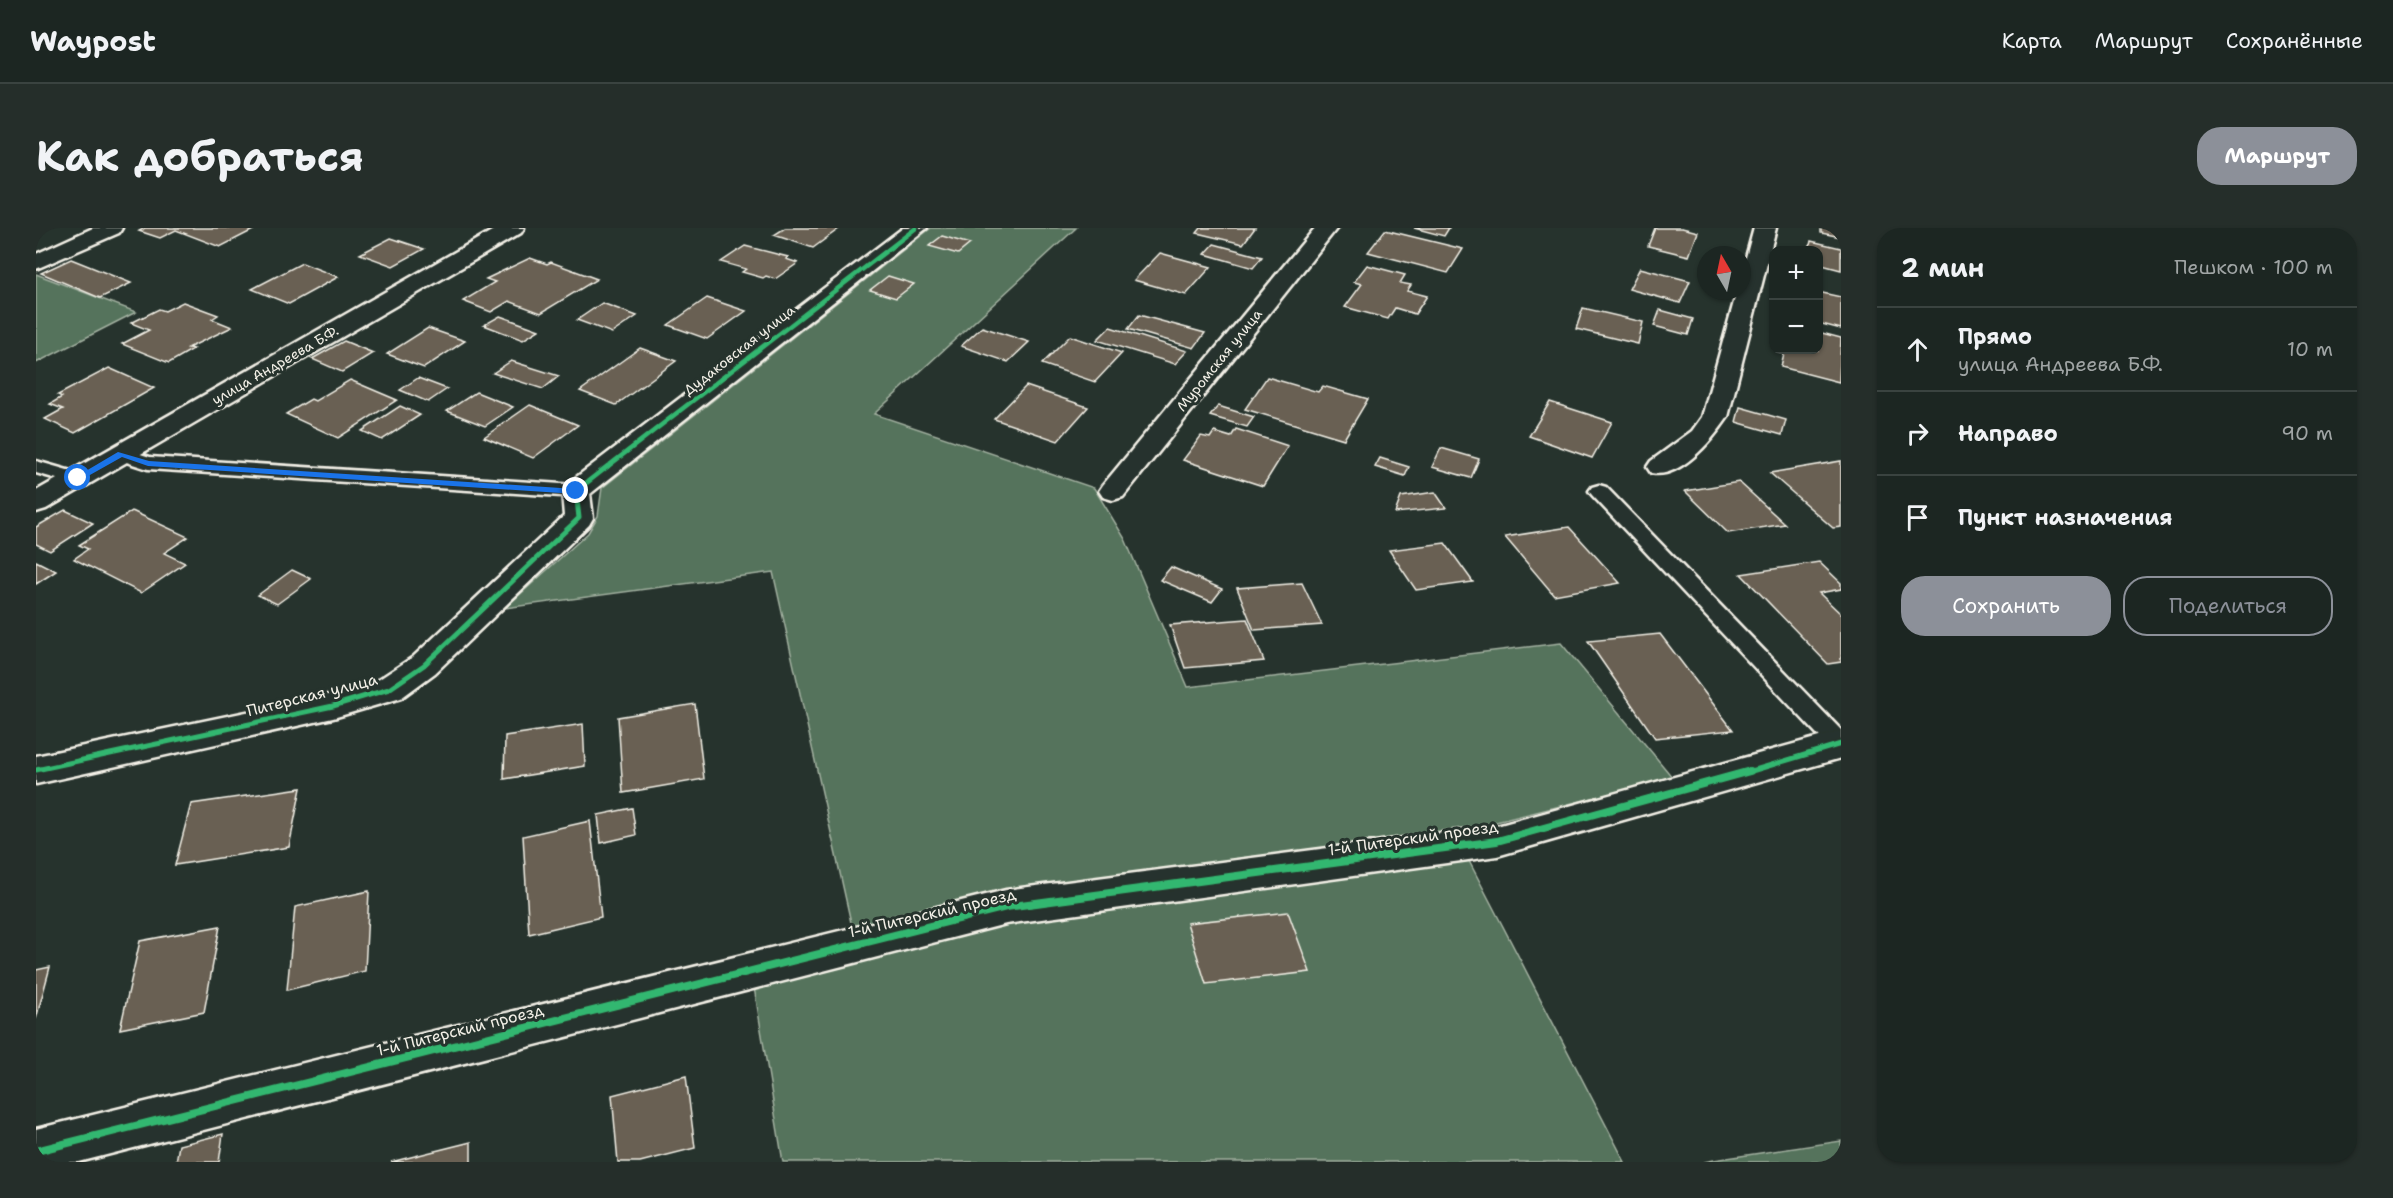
<!DOCTYPE html>
<html lang="ru">
<head>
<meta charset="utf-8">
<style>
  :root { --surface:#1c2622; --page:#252e2a; --text:#f1f3f6; --muted:#a0a5a5; --line:#3a4340; --accent:#8c9099 }
  body { margin:0; font-family:"Shantell Sans",sans-serif; background:var(--page); color:var(--text) }
  .controls { position:absolute; right:18px; top:18px; display:grid; overflow:hidden; border-radius:12px; box-shadow:0 2px 4px #0004 }
  .controls button { width:54px; height:54px; display:grid; place-items:center; padding:0; border:0; border-bottom:2px solid var(--line); background:var(--surface); color:var(--text); font:30px sans-serif }
  .compass { position:absolute; left:1661px; top:18px; width:54px; height:54px; border-radius:50%; background:var(--surface); box-shadow:0 2px 4px #0004; rotate:351deg }
  .stop { position:absolute; width:18px; height:18px; margin:-14px; border:4px solid #1a73e8; border-radius:50%; background:#fff }
  .stop.end { background:#1a73e8; border-color:#fff; box-shadow:0 2px 6px #0008 }
  .list { margin:0; padding:0; list-style:none }
  h2 { display:flex; justify-content:space-between; align-items:center; height:78px; margin:0; padding:0 24px; font-size:26px }
  h2 small { font-size:20px; font-weight:400; color:var(--muted) }
  .list li { display:grid; grid-template-columns:39px 1fr auto; gap:18px; align-items:center; box-sizing:border-box; height:84px; padding:0 24px; border-top:2px solid var(--line) }
  .list b { display:block; font-size:22px; white-space:nowrap }
  .list p { margin:0; font-size:20px; white-space:nowrap; color:var(--muted) }
  .list em { font-size:20px; font-style:normal; color:var(--muted) }
  .actions { display:flex; gap:12px; padding:18px 24px }
  .actions a { flex:1; padding:14px 0; border:2px solid var(--accent); border-radius:24px; text-align:center; font-size:21px; color:var(--accent) }
  .actions .main { background:var(--accent); color:#fff }
  .icon { flex:none; width:33px; height:33px; fill:none; stroke:currentColor; stroke-width:2; stroke-linecap:round; stroke-linejoin:round }
  .map { position:relative; flex:none; width:1805px; height:934px; overflow:hidden; border-radius:24px }
  header { display:flex; align-items:center; gap:36px; box-sizing:border-box; height:84px; padding:0 30px; background:var(--surface); border-bottom:2px solid var(--line) }
  header strong { font-size:28px }
  nav { display:flex; gap:33px; margin-inline-start:auto; font-size:21px }
  .intro { display:flex; align-items:center; justify-content:space-between; box-sizing:border-box; height:144px; padding:0 36px }
  h1 { margin:0; font-size:42px }
  .button { padding:15px 27px; border-radius:24px; background:var(--accent); color:#fff; font-size:21px; font-weight:700 }
  main { display:flex; gap:36px; padding:0 36px }
  aside { flex:1; background:var(--surface); border-radius:24px; box-shadow:0 2px 4px #0004 }
  .map>svg:first-child { display:block }
  .green { fill:#54735b; stroke:#a4b2a2; stroke-width:1.5 }
  .building { fill:#696152; stroke:#f4f1e8; stroke-width:1.5 }
  .lines { fill:none; stroke-linecap:round; stroke-linejoin:round }
  .lane-casing { stroke:#f4f1e8; stroke-width:5 }
  .street-casing { stroke:#f4f1e8; stroke-width:5 }
  .lane { fill:#26332d; fill-rule:evenodd }
  .street { fill:#26332d; fill-rule:evenodd }
  .cycleway-far2-casing { stroke:#26332d; stroke-width:8 }
  .cycleway-far1-casing { stroke:#26332d; stroke-width:9 }
  .cycleway-casing { stroke:#26332d; stroke-width:11 }
  .cycleway-far2 { stroke:#33b770; stroke-width:4.5 }
  .cycleway-far1 { stroke:#33b770; stroke-width:5 }
  .cycleway { stroke:#33b770; stroke-width:8 }
  .route { fill:#1a73e8 }
  .labels { text-anchor:middle; dominant-baseline:central; stroke-width:6; stroke-linejoin:round; paint-order:stroke }
  .far-street-label { font-size:14px; fill:#f4f1e8; stroke:#26332d }
  .street-label { font-size:16px; fill:#f4f1e8; stroke:#26332d }
</style>
</head>
<body>
<header>
<strong>Waypost</strong>
<nav><a>Карта</a><a>Маршрут</a><a>Сохранённые</a></nav>
</header>
<div class="intro"><h1>Как добраться</h1><a class="button">Маршрут</a></div>
<main>
<div class="map">
<svg width="1805" height="934" viewBox="0 0 1805 934">
  <rect width="100%" height="100%" fill="#26332d"/>
  <filter id="ink" filterUnits="userSpaceOnUse"><feTurbulence type="fractalNoise" baseFrequency=".0167" numOctaves="2"/><feDisplacementMap in="SourceGraphic" scale="12" xChannelSelector="R" yChannelSelector="G"/><feConvolveMatrix kernelMatrix="1 2 1 2 8 2 1 2 1" color-interpolation-filters="sRGB"/></filter>
  <g filter="url(#ink)">
    <g class="green">
      <path d="M895 0H1040L838 186 1058 260 1089 311 1152 459 1525 415 1637 550 1448 597 966 664 816 699 737 344 469 380 552 305 562 288 566 260Z"/>
      <path d="M0 46 100 84 0 135Z"/>
      <path d="M1433 633 1589 934H747L718 759 971 693Z"/>
      <path d="M1805 913V934H1668L1678 932Z"/>
    </g>
    <g class="building">
      <path d="M109 0H221L184 19 140 2 124 10 103 3Z"/>
      <path d="M749 0H804L777 20 738 7Z"/>
      <path d="M1165 0H1219L1207 16 1161 5Z"/>
      <path d="M1378 0H1413L1408 8Z"/>
      <path d="M1619 0H1646L1662 4 1653 28 1612 18Z"/>
      <path d="M1785 0H1805V9L1785 5Z"/>
      <path d="M1349 2 1427 21 1412 45 1332 24Z"/>
      <path d="M906 8 934 16 922 26 893 18Z"/>
      <path d="M355 10 388 21 357 38 324 26Z"/>
      <path d="M1775 13 1805 20V42L1782 36V22H1773Z"/>
      <path d="M1178 16 1226 29 1217 40 1169 26Z"/>
      <path d="M709 18 752 29 750 31 762 35 739 51 730 48 727 50 706 44 710 41 685 34Z"/>
      <path d="M1124 25 1175 39 1150 67 1098 52Z"/>
      <path d="M494 30 511 36 515 34 561 51 505 85 473 73 455 84 427 73 459 54 450 51Z"/>
      <path d="M35 31 95 55 64 70 5 45Z"/>
      <path d="M266 35 302 49 253 76 216 61Z"/>
      <path d="M1331 37 1369 47 1364 55 1375 57 1371 63 1391 68 1379 86 1359 80 1352 91 1309 79 1326 56 1318 54Z"/>
      <path d="M1604 40 1654 53 1644 75 1593 61Z"/>
      <path d="M852 48 878 56 860 70 834 62Z"/>
      <path d="M1782 64 1805 69V101L1782 95Z"/>
      <path d="M671 70 710 83 671 111 632 97Z"/>
      <path d="M147 74 182 87 176 91 196 99 152 120 157 121 133 135 86 116 113 102 95 95 123 81 129 83Z"/>
      <path d="M566 75 601 88 576 105 541 92Z"/>
      <path d="M1547 80 1607 94 1602 116 1540 101Z"/>
      <path d="M1624 82 1657 91 1652 107 1618 98Z"/>
      <path d="M1103 87 1169 105 1158 120 1092 101Z"/>
      <path d="M464 88 503 102 487 112 448 97Z"/>
      <path d="M946 99 993 114 972 134 925 118Z"/>
      <path d="M1074 99 1151 123 1139 136 1061 112Z"/>
      <path d="M392 100 429 113 388 140 351 126Z"/>
      <path d="M1782 104 1805 110 1803 154 1745 139 1749 122H1782Z"/>
      <path d="M1034 108 1086 125 1059 154 1006 136Z"/>
      <path d="M308 113 337 125 306 144 276 131Z"/>
      <path d="M604 120 640 133 580 177 544 163Z"/>
      <path d="M475 133 523 148 507 161 457 145Z"/>
      <path d="M73 140 118 160 39 205 9 191 27 181 14 176 26 169 22 167Z"/>
      <path d="M1231 149 1282 164 1287 158 1332 171 1308 211 1209 181Z"/>
      <path d="M382 150 411 161 392 174 364 162Z"/>
      <path d="M314 152 361 172 302 210 250 186 275 171 279 173Z"/>
      <path d="M990 158 1052 179 1022 213 958 191Z"/>
      <path d="M440 164 477 179 449 198 411 183Z"/>
      <path d="M1514 174 1576 194 1556 230 1493 208Z"/>
      <path d="M494 177 542 197 497 230 448 209Z"/>
      <path d="M364 178 384 187 346 212 326 203Z"/>
      <path d="M1182 178 1218 189 1211 199 1174 188Z"/>
      <path d="M1704 179 1750 192 1746 207 1700 194Z"/>
      <path d="M1200 201 1252 218 1227 258 1147 232 1165 208 1174 210 1178 204 1195 209Z"/>
      <path d="M1405 220 1443 231 1435 250 1396 239Z"/>
      <path d="M1344 230 1373 239 1369 248 1339 239Z"/>
      <path d="M1805 233V299L1797 300 1734 245Z"/>
      <path d="M1703 254 1749 296 1692 305 1649 263Z"/>
      <path d="M1399 264 1410 280 1359 285 1365 269Z"/>
      <path d="M29 282 57 295 14 323 0 316V299Z"/>
      <path d="M96 283 152 309 128 325 149 335 105 365 38 331 52 321 43 317Z"/>
      <path d="M1533 299 1584 355 1518 367 1469 309Z"/>
      <path d="M1409 315 1437 354 1380 362 1353 322Z"/>
      <path d="M0 333 20 343 0 356Z"/>
      <path d="M1783 334 1805 355V361L1783 365 1805 386V434L1792 436 1705 346Z"/>
      <path d="M1135 339 1186 361 1176 374 1124 352Z"/>
      <path d="M256 342 275 351 241 376 222 367Z"/>
      <path d="M1266 355 1286 397 1218 402 1201 360Z"/>
      <path d="M1211 391 1228 433 1149 440 1134 397Z"/>
      <path d="M1624 406 1697 502 1619 510 1552 413Z"/>
      <path d="M659 476 668 551 587 565 582 489Z"/>
      <path d="M547 496 549 538 468 551 469 508Z"/>
      <path d="M265 560 253 619 139 637 155 576Z"/>
      <path d="M596 580 600 607 565 615 562 587Z"/>
      <path d="M554 593 565 689 493 706 487 608Z"/>
      <path d="M333 663 329 743 251 762 259 679Z"/>
      <path d="M1252 684 1274 744 1170 756 1151 695Z"/>
      <path d="M184 698 168 784 84 801 104 713Z"/>
      <path d="M14 739 0 791V742Z"/>
      <path d="M650 848 659 920 604 934H582L576 867Z"/>
      <path d="M187 906 183 934H140L143 917Z"/>
      <path d="M435 914V934H355Z"/>
    </g>
    <g class="lines">
      <defs>
        <g id="lane">
          <path d="M85 220 114 229 540 257 547 259 550 263 547 267 540 269 112 241 78 230 76 226 78 222Z"/>
          <path d="M0 233 49 247 51 251 49 255 42 257 0 245Z"/>
          <path d="M1563 257 1570 259 1805 502V525L1796 522 1556 267 1553 263 1556 259Z"/>
        </g>
        <g id="street">
          <path d="M57 0H86L83 5 0 41V26Z"/>
          <path d="M461 0H488L485 5 10 281 0 284V263Z"/>
          <path d="M867 0H891L554 266 557 290 553 297 399 445 365 470 297 490 0 556V528L297 466 342 452 377 429 528 288 526 263 530 257Z"/>
          <path d="M1279 0H1301L1087 269 1077 272 1067 269 1063 263 1067 257Z"/>
          <path d="M1718 0H1740L1692 189C1677 211 1644 252 1615 245L1611 239 1615 233 1656 203 1666 189 1701 63H1706V44Z"/>
          <path d="M1805 503V530L1461 628 970 696 43 934H0V901L970 662 1461 598Z"/>
        </g>
      </defs>
      <use href="#lane" class="lane-casing"/>
      <use href="#street" class="street-casing"/>
      <use href="#lane" class="lane"/>
      <use href="#street" class="street"/>
      <defs>
        <path id="cycleway-far2" d="M571 239 880 0"/>
        <g id="cycleway-far1">
          <path d="M0 542 297 478 353 461 388 437 543 290 540 263 572 238"/>
          <path d="M1709 545 1805 516"/>
        </g>
        <path id="cycleway" d="M0 923 970 679 1461 613 1714 543"/>
      </defs>
      <use href="#cycleway-far2" class="cycleway-far2-casing"/>
      <use href="#cycleway-far1" class="cycleway-far1-casing"/>
      <use href="#cycleway" class="cycleway-casing"/>
      <use href="#cycleway-far2" class="cycleway-far2"/>
      <use href="#cycleway-far1" class="cycleway-far1"/>
      <use href="#cycleway" class="cycleway"/>
    </g>
  </g>
  <path class="route" d="M82 224 113 233 540 261 545 263 540 266 112 238 86 229 45 252 38 250Z"/>
  <g class="labels">
    <g class="far-street-label">
      <text transform="translate(703 122) rotate(-38)">Дудаковская улица</text>
      <text transform="translate(1183 132) rotate(-51)">Муромская улица</text>
      <text transform="translate(239 137) rotate(-30)">улица Андреева Б.Ф.</text>
    </g>
    <g class="street-label">
      <text transform="translate(276 467) rotate(-14)">Питерская улица</text>
      <text transform="translate(1377 610) rotate(-8)">1-й Питерский проезд</text>
      <text transform="translate(896 685) rotate(-13)">1-й Питерский проезд</text>
      <text transform="translate(424 802) rotate(-14)">1-й Питерский проезд</text>
    </g>
  </g>
</svg>
<div class="controls">
<button>+</button>
<button>−</button>
</div>
<svg class="compass" viewBox="-18 -18 36 36"><path d="M0-13l5 13h-10z" fill="#e53935"/><path d="M0 13l5-13h-10z" fill="#a0a5a5"/></svg>
<div class="stop" style="left:42px;top:250px"></div>
<div class="stop end" style="left:540px;top:263px"></div>
</div>
<aside>
<h2>2 мин<small>Пешком · 100 m</small></h2>
<ul class="list">
<li><svg class="icon" aria-label="ahead" viewBox="0 0 24 24"><path d="M12 20V5M6 11l6-6 6 6"/></svg><div><b>Прямо</b><p>улица Андреева Б.Ф.</p></div><em>10 m</em></li>
<li><svg class="icon" aria-label="right" viewBox="0 0 24 24"><path d="M7 20v-9h11M14 6l5 5-5 5"/></svg><div><b>Направо</b></div><em>90 m</em></li>
<li><svg class="icon" aria-label="arrive" viewBox="0 0 24 24"><path d="M6 21V4h12l-3 4 3 4H6"/></svg><div><b>Пункт назначения</b></div></li>
</ul>
<div class="actions"><a class="main">Сохранить</a><a>Поделиться</a></div>
</aside>
</main>
</body>
</html>
